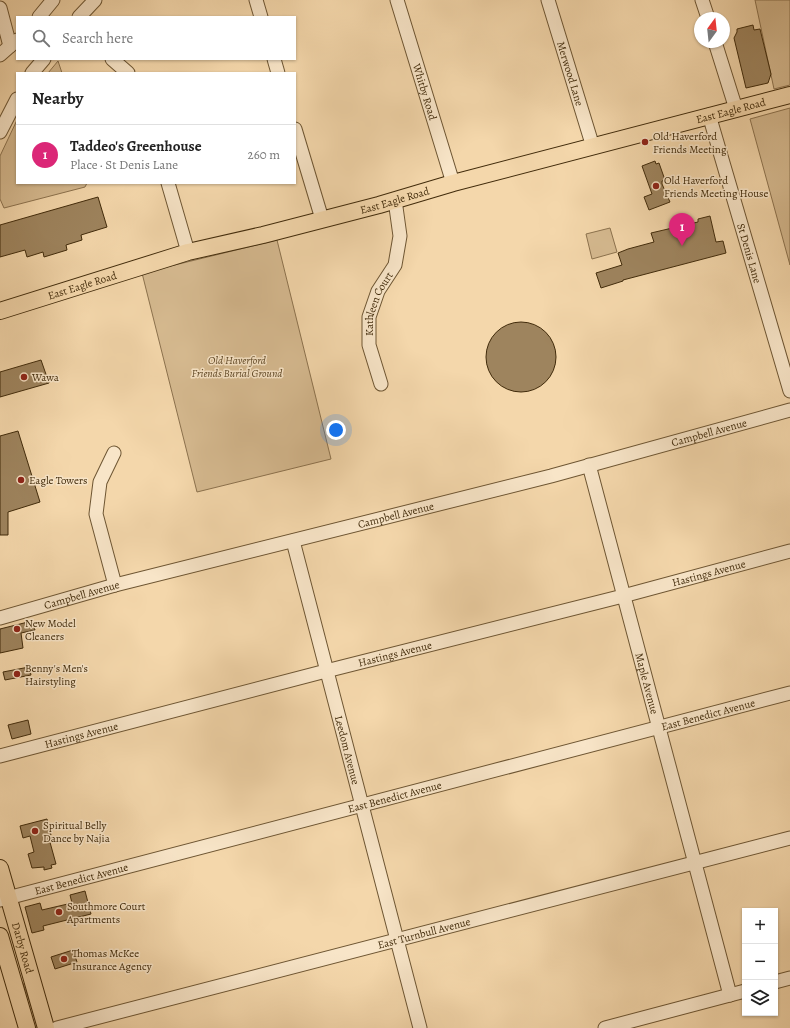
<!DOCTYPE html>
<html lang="en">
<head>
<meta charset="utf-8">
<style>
  :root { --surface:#fff; --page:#f6f6f6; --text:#222; --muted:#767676; --line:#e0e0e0; --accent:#db2777 }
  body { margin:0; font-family:Alegreya,serif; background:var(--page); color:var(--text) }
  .controls { position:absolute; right:12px; bottom:12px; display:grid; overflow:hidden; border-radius:0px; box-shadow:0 1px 3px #0004 }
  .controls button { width:36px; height:36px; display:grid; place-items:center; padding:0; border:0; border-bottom:1px solid var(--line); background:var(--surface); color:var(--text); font:20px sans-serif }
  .compass { position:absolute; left:694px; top:12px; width:36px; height:36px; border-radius:50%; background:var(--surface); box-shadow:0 1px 3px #0004; rotate:15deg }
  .you { position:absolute; left:336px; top:430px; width:14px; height:14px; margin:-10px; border:3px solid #fff; border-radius:50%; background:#1a73e8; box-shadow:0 0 0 6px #1a73e833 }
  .badge { display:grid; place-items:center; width:26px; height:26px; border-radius:50%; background:var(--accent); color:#fff; font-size:13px; font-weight:700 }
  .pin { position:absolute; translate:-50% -33px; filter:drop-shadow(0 1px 2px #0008) }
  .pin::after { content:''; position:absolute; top:21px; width:14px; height:12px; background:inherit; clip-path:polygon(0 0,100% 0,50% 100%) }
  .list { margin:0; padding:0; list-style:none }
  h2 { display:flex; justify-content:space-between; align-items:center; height:52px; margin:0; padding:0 16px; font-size:17px }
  h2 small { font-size:13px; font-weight:400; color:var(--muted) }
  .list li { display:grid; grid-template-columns:26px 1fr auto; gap:12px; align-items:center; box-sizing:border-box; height:60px; padding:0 16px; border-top:1px solid var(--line) }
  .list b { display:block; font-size:15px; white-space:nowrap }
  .list p { margin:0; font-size:13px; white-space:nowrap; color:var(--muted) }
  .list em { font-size:13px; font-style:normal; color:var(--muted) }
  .icon { flex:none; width:22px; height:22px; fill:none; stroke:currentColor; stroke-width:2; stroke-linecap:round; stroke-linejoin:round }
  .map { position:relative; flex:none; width:790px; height:1028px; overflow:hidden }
  .search { position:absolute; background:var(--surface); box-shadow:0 1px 3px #0004; left:16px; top:16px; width:280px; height:44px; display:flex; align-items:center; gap:10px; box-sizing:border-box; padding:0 14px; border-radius:0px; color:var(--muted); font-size:15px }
  .panel { position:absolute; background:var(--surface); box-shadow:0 1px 3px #0004; left:16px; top:72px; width:280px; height:112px; border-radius:0px }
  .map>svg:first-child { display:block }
  .green { fill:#d6ba90; stroke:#8c724e }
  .building { fill:#9e845e; stroke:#412b0b }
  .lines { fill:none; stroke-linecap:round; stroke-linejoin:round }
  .minor-casing { stroke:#6e5633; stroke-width:15 }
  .major-casing { stroke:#412b0b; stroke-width:18 }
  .minor { stroke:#f8e5c8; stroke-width:13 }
  .major { stroke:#f4d7ab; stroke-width:16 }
  .poi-dot { fill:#8f2418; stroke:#f8e5c8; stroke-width:1.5 }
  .labels { text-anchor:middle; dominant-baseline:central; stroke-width:3; stroke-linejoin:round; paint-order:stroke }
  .street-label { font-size:11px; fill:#412b0b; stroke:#f8e5c8 }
  .poi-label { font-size:11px; fill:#412b0b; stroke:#f8e5c8; text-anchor:start }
  .park-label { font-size:11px; font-style:italic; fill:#5f4826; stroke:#f8e5c8 }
</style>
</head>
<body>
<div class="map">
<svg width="790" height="1028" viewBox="0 0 790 1028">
  <rect width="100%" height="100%" fill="#f4d7ab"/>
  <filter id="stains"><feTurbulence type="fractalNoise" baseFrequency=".005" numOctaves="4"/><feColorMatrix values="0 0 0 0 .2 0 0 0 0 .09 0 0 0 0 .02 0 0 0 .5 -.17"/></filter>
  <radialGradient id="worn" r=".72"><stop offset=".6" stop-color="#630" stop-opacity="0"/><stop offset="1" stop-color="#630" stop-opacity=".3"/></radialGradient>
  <g class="green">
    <path d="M755 0H790V85L774 89Z"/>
    <path d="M58 61 62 73H48Z"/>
    <path d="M790 108V265L750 119Z"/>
    <path d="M17 120V183H87L85 187 4 208 0 199V156Z"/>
    <path d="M610 228 617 252 592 259 586 234Z"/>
    <path d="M277 240 331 459 197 492 142 273Z"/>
    <path d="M23 983 39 1028H33L21 984Z"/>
  </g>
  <g class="building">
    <path d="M753 25 754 30 760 29 771 74 768 83 746 88 734 38 737 32V29Z"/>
    <path d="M655 161 656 164 659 163 665 180 662 181V184L670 202 649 210 644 197 652 194 642 166Z"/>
    <path d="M98 197 107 227 81 235 82 240 66 245 67 250 44 257 43 252 27 257 25 250 0 257V225Z"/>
    <path d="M710 216 716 242 723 241 726 253 623 280V281L601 288 596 273 622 265 618 253 628 249 654 242 651 233 698 222V219Z"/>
    <circle cx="521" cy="357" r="35"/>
    <path d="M41 360 49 383 0 397V372Z"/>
    <path d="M18 431 40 502 8 512V535H0V436Z"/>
    <path d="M32 621 35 630 21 633 23 648 0 653V629Z"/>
    <path d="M29 667 31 675 5 680 3 672Z"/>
    <path d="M28 720 31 734 12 739 8 725Z"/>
    <path d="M47 819 51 835H48L56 864 51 865 52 868 44 870V867L32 868 28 854 34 852 30 836 23 838 20 826Z"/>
    <path d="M85 891 91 914 43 926 44 930 32 933 25 907 40 903 42 910 72 903 70 895Z"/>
    <path d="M73 950 77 962 55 969 51 957Z"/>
  </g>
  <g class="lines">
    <defs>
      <g id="minor">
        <path d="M256 0 261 17"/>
        <path id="s1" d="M397 0 453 183"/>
        <path id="s2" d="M548 0 593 147"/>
        <path d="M702 0 708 18"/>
        <path d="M0 8 10 46"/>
        <path d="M39 17 53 0"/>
        <path d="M79 17 95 0"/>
        <path d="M715 42 736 109"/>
        <path d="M0 55 17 40"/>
        <path d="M112 59 128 73"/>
        <path d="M274 59 278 73"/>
        <path d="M32 73 44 59"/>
        <path id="s3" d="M709 115 790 391"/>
        <path d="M295 129 322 219"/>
        <path d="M0 132 17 99"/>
        <path d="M168 183 188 252"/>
        <path id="s4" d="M381 384 369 345V317L378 291 395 265 400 236 395 200"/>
        <path d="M114 453 100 482 96 514 115 585"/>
        <path id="s5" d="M589 465 730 995"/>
        <path id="s6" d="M293 541 420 1028"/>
        <path id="s7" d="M0 618 115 585 551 476 790 410"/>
        <path id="s8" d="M0 756 326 671 623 596 790 551"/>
        <path id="s9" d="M0 900 790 693"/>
        <path d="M775 982 790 978"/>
        <path id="s10" d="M57 1028 790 838"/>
        <path d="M605 1028 745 991"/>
      </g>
      <g id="major">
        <path id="s11" d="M0 311 188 252 263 235 379 205 453 183 790 95"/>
        <path id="s12" d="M0 868 46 1028"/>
        <path d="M0 936 27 1028"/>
      </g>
    </defs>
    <use href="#minor" class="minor-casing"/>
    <use href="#major" class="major-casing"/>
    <use href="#minor" class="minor"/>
    <use href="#major" class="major"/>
  </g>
  <g class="poi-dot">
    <circle cx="645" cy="142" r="4"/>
    <circle cx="656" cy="186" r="4"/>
    <circle cx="24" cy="377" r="4"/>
    <circle cx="21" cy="480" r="4"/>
    <circle cx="17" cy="629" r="4"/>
    <circle cx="17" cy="674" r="4"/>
    <circle cx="35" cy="831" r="4"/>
    <circle cx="59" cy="912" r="4"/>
    <circle cx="64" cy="959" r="4"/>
  </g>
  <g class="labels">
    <g class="street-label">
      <text stroke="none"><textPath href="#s2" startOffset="77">Merwood Lane</textPath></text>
      <text stroke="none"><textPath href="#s1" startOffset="96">Whitby Road</textPath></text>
      <text stroke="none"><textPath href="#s11" startOffset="758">East Eagle Road</textPath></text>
      <text stroke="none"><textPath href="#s11" startOffset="410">East Eagle Road</textPath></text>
      <text stroke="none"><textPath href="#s3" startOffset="144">St Denis Lane</textPath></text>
      <text stroke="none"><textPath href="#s11" startOffset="86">East Eagle Road</textPath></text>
      <text stroke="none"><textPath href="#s4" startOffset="84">Kathleen Court</textPath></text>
      <text stroke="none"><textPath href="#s7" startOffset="733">Campbell Avenue</textPath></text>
      <text stroke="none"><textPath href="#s7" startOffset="409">Campbell Avenue</textPath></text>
      <text stroke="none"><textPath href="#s8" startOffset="732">Hastings Avenue</textPath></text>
      <text stroke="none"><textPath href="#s7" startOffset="85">Campbell Avenue</textPath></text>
      <text stroke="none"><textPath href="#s8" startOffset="408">Hastings Avenue</textPath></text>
      <text stroke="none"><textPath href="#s5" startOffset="226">Maple Avenue</textPath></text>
      <text stroke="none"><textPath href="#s9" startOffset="732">East Benedict Avenue</textPath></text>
      <text stroke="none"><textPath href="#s8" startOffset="84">Hastings Avenue</textPath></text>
      <text stroke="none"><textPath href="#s6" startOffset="216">Leedom Avenue</textPath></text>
      <text stroke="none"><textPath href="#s9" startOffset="408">East Benedict Avenue</textPath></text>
      <text stroke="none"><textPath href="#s9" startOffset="84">East Benedict Avenue</textPath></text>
      <text stroke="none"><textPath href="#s10" startOffset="379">East Turnbull Avenue</textPath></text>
      <text stroke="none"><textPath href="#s12" startOffset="83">Darby Road</textPath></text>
    </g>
    <g class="poi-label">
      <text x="653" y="136">Old Haverford<tspan x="653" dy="13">Friends Meeting</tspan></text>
      <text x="664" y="180">Old Haverford<tspan x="664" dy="13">Friends Meeting House</tspan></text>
      <text x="32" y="377">Wawa</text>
      <text x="29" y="480">Eagle Towers</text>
      <text x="25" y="623">New Model<tspan x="25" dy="13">Cleaners</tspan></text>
      <text x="25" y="668">Benny's Men's<tspan x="25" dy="13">Hairstyling</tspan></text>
      <text x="43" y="825">Spiritual Belly<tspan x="43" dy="13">Dance by Najia</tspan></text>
      <text x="67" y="906">Southmore Court<tspan x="67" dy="13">Apartments</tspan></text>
      <text x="72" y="953">Thomas McKee<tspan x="72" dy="13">Insurance Agency</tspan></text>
    </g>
    <g class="park-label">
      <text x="237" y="360">Old Haverford<tspan x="237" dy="13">Friends Burial Ground</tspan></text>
    </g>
  </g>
  <rect width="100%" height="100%" filter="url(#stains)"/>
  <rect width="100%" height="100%" fill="url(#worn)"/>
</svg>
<div class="controls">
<button>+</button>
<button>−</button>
<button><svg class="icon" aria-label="layers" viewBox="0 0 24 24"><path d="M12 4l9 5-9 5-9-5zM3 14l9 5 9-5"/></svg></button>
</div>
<svg class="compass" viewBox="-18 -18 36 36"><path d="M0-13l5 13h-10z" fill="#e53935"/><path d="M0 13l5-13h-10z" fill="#767676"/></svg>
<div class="you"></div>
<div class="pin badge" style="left:682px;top:246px">1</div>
<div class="search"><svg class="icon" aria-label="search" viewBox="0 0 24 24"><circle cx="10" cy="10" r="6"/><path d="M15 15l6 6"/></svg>Search here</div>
<section class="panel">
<h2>Nearby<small></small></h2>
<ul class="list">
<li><span class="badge">1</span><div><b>Taddeo's Greenhouse</b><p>Place · St Denis Lane</p></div><em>260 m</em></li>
</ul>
</section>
</div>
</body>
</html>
